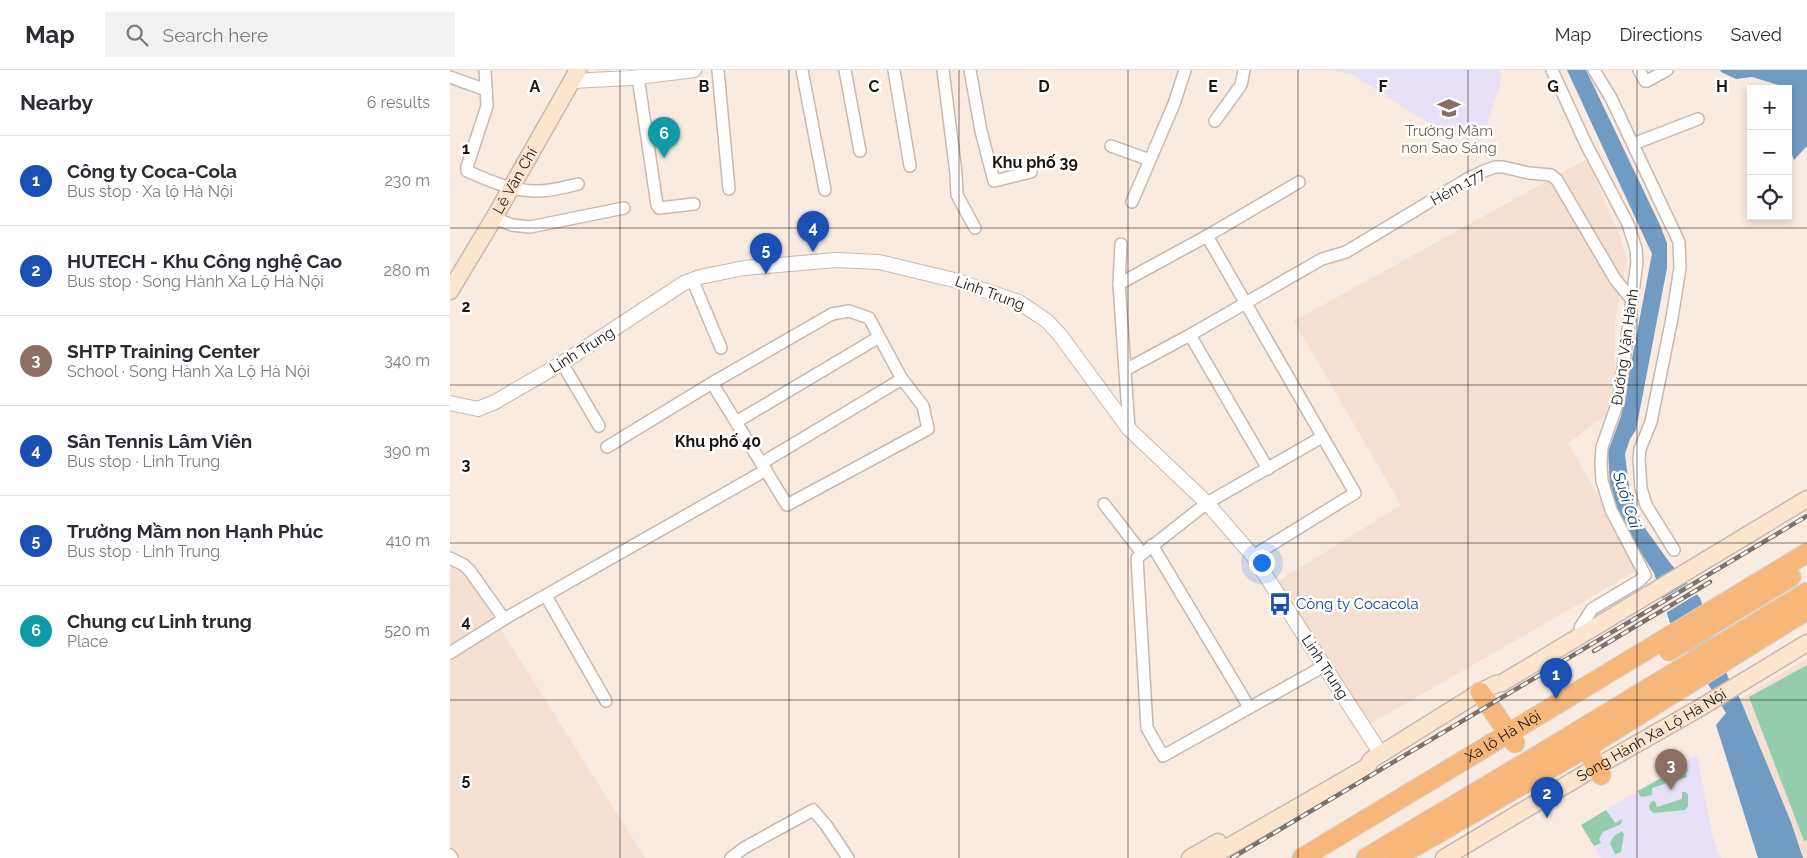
<!DOCTYPE html>
<html lang="en">
<head>
<meta charset="utf-8">
<style>
  :root { --surface:#fff; --page:#f2f2f3; --text:#2b2b33; --muted:#7c7c81; --line:#e1e1e2; --accent:#26689e }
  body { margin:0; font-family:Raleway,sans-serif; background:var(--page); color:var(--text) }
  .controls { position:absolute; right:15px; top:15px; display:grid; overflow:hidden; border-radius:0px; box-shadow:0 2px 8px #0003 }
  .controls button { width:45px; height:45px; display:grid; place-items:center; padding:0; border:0; border-bottom:1px solid var(--line); background:var(--surface); color:var(--text); font:25px sans-serif }
  .you { position:absolute; left:811px; top:492px; width:18px; height:18px; margin:-12px; border:4px solid #fff; border-radius:50%; background:#1a73e8; box-shadow:0 0 0 8px #1a73e833 }
  .badge { display:grid; place-items:center; width:32px; height:32px; border-radius:50%; background:var(--accent); color:#fff; font-size:16px; font-weight:700 }
  .pin { position:absolute; translate:-50% -41px; filter:drop-shadow(0 1px 2px #0008) }
  .pin::after { content:''; position:absolute; top:26px; width:18px; height:15px; background:inherit; clip-path:polygon(0 0,100% 0,50% 100%) }
  .list { margin:0; padding:0; list-style:none }
  h2 { display:flex; justify-content:space-between; align-items:center; height:65px; margin:0; padding:0 20px; font-size:21px }
  h2 small { font-size:16px; font-weight:400; color:var(--muted) }
  .list li { display:grid; grid-template-columns:32px 1fr auto; gap:15px; align-items:center; box-sizing:border-box; height:90px; padding:0 20px; border-top:1px solid var(--line) }
  .list b { display:block; font-size:19px; white-space:nowrap }
  .list p { margin:0; font-size:16px; white-space:nowrap; color:var(--muted) }
  .list em { font-size:16px; font-style:normal; color:var(--muted) }
  .icon { flex:none; width:28px; height:28px; fill:none; stroke:currentColor; stroke-width:2; stroke-linecap:round; stroke-linejoin:round }
  .map { position:relative; flex:none; width:1357px; height:788px; overflow:hidden }
  header { display:flex; align-items:center; gap:30px; box-sizing:border-box; height:70px; padding:0 25px; background:var(--surface); border-bottom:1px solid var(--line) }
  header strong { font-size:24px }
  nav { display:flex; gap:28px; margin-inline-start:auto; font-size:18px }
  .search { width:350px; height:45px; background:var(--page); display:flex; align-items:center; gap:12px; box-sizing:border-box; padding:0 18px; border-radius:0px; color:var(--muted); font-size:19px }
  main { display:flex }
  aside { flex:1; background:var(--surface) }
  .map>svg:first-child { display:block }
  .built { fill:#f4dfd0 }
  .education { fill:#e6e1f6 }
  .green { fill:#94ccae }
  .water { fill:#709bc2 }
  .pier { fill:#faebe1 }
  .lines { fill:none; stroke-linecap:round; stroke-linejoin:round }
  .minor-casing { stroke:#c8b9b0; stroke-width:14 }
  .tertiary-casing { stroke:#c8b9b0; stroke-width:16 }
  .secondary-casing { stroke:#c8b9b0; stroke-width:19 }
  .trunk-casing { stroke:#d2d1d0; stroke-width:21 }
  .minor { stroke:#fff; stroke-width:11 }
  .tertiary { stroke:#fff; stroke-width:14 }
  .secondary { stroke:#fce4cd; stroke-width:16 }
  .trunk { stroke:#f8b77a; stroke-width:19 }
  .rail-casing { stroke:#7c726c; stroke-width:4.5 }
  .rail { stroke:#fff; stroke-width:2.5; stroke-dasharray:8; stroke-linecap:butt }
  .grid { fill:none; stroke:#1c1714; stroke-width:1; stroke-opacity:0.55 }
  .labels { text-anchor:middle; dominant-baseline:central; stroke-width:5; stroke-linejoin:round; paint-order:stroke }
  .education-label { font-size:15px; fill:#785e54; stroke:#fff }
  .street-label { font-size:15px; fill:#1c1714; stroke:#fff }
  .transit-label { font-size:15px; fill:#164399; stroke:#fff; text-anchor:start }
  .neighbourhood-label { font-size:16px; font-weight:bold; fill:#1c1714; stroke:#fff }
  .water-label { font-size:16px; font-style:italic; fill:#0a3e64; stroke:#fff }
  .grid-label { font-size:16px; text-anchor:middle; font-weight:bold; fill:#1c1714; stroke:#fff; stroke-width:5; stroke-linejoin:round; paint-order:stroke }
</style>
</head>
<body>
<header>
<strong>Map</strong>
<div class="search"><svg class="icon" aria-label="search" viewBox="0 0 24 24"><circle cx="10" cy="10" r="6"/><path d="M15 15l6 6"/></svg>Search here</div>
<nav><a>Map</a><a>Directions</a><a>Saved</a></nav>
</header>
<main>
<aside>
<h2>Nearby<small>6 results</small></h2>
<ul class="list">
<li><span class="badge" style="background:#1a4fb4">1</span><div><b>Công ty Coca-Cola</b><p>Bus stop · Xa lộ Hà Nội</p></div><em>230 m</em></li>
<li><span class="badge" style="background:#1a4fb4">2</span><div><b>HUTECH - Khu Công nghệ Cao</b><p>Bus stop · Song Hành Xa Lộ Hà Nội</p></div><em>280 m</em></li>
<li><span class="badge" style="background:#8d6e63">3</span><div><b>SHTP Training Center</b><p>School · Song Hành Xa Lộ Hà Nội</p></div><em>340 m</em></li>
<li><span class="badge" style="background:#1a4fb4">4</span><div><b>Sân Tennis Lâm Viên</b><p>Bus stop · Linh Trung</p></div><em>390 m</em></li>
<li><span class="badge" style="background:#1a4fb4">5</span><div><b>Trường Mầm non Hạnh Phúc</b><p>Bus stop · Linh Trung</p></div><em>410 m</em></li>
<li><span class="badge" style="background:#0f9aa8">6</span><div><b>Chung cư Linh trung</b><p>Place</p></div><em>520 m</em></li>
</ul>
</aside>
<div class="map">
<svg width="1357" height="788" viewBox="0 0 1357 788">
  <rect width="100%" height="100%" fill="#faebe1"/>
  <g class="built">
    <path d="M1137 89 1170 167 1177 189 1165 252V339L1118 373 1190 499 918 655 827 512 951 435 844 251Z"/>
    <path d="M0 494 11 499 17 506 195 788H0Z"/>
    <path d="M1357 588V788H1353L1341 752 1290 629Z"/>
  </g>
  <g class="education">
    <path d="M881 0H1051L1050 15 1031 71 992 62 901 4Z"/>
    <path d="M1247 685 1263 768 1271 788H1151L1131 755Z"/>
  </g>
  <g class="green">
    <path d="M1357 595V770L1354 771 1299 627Z"/>
    <path d="M1236 694 1238 701 1236 702 1237 707 1202 718V725L1193 727 1190 726 1188 721Z"/>
    <path d="M1232 722H1236L1238 725V736L1235 740 1204 743 1200 740 1199 736 1201 732 1205 731 1207 737 1232 729Z"/>
    <path d="M1156 740 1165 753 1172 749 1171 754 1153 762 1149 769 1151 773 1144 776 1131 755Z"/>
    <path d="M1172 761 1174 764 1171 782 1165 784 1160 773 1164 766Z"/>
  </g>
  <g class="water">
    <path d="M1117 0H1136L1210 155 1217 173V198L1186 360 1180 369 1175 384 1180 425 1192 454 1220 493 1250 528 1278 607 1290 629 1341 752 1353 788H1308L1266 655 1276 643 1220 553 1204 503 1182 469 1168 441 1160 414 1158 382 1171 346 1202 184Z"/>
    <path d="M1270 0H1357V76L1344 90 1338 73V18L1302 7 1286 9 1271 2Z"/>
  </g>
  <path class="pier" d="M1240 512 1249 523 1214 544 1210 530Z"/>
  <g class="lines">
    <defs>
      <g id="minor">
        <path d="M35 0 37 36 17 97V101C39 111 65 122 89 121 102 121 116 117 128 114"/>
        <path d="M268 0 279 119"/>
        <path d="M352 0 375 120"/>
        <path d="M395 0 410 81"/>
        <path d="M444 0 460 96"/>
        <path d="M493 0 506 103 507 125 525 158"/>
        <path d="M520 0 531 61 544 111 581 102"/>
        <path d="M1102 0 1136 74 1178 154 1186 179 1187 192 1182 230 1169 329 1152 377 1151 393 1152 411 1161 440 1195 505 1189 511 1142 539 1130 558"/>
        <path d="M1144 0 1161 28 1229 172 1230 198 1222 248 1201 352 1190 379 1189 389 1191 418 1196 435 1224 480"/>
        <path d="M1189 0 1195 11H1197L1217 0"/>
        <path d="M0 7 36 20"/>
        <path d="M188 7 207 135 209 138 244 134"/>
        <path d="M765 51 791 15 794 0"/>
        <path d="M1183 74 1248 49"/>
        <path d="M661 76 700 90"/>
        <path d="M682 132 724 34 735 0"/>
        <path d="M44 148 62 155 80 157 174 138"/>
        <path d="M757 166 905 423 803 486"/>
        <path d="M671 174 669 214 679 359"/>
        <path d="M242 209 271 278"/>
        <path d="M669 214 757 166 849 112"/>
        <path d="M740 265 818 399"/>
        <path d="M112 293 149 356"/>
        <path d="M675 300 740 265 872 189 896 182 1019 108 1034 101 1045 97H1053L1079 103 1101 105 1107 110 1165 209 1182 230"/>
        <path d="M286 352 429 267"/>
        <path d="M872 367 757 433 687 488 697 658 713 686 874 596"/>
        <path d="M157 377 262 313 382 244 399 241 419 248 452 309 473 336 478 359 337 435 262 313"/>
        <path d="M312 393 452 309"/>
        <path d="M654 434 692 483"/>
        <path d="M702 475 799 637"/>
        <path d="M0 488 14 495 20 501 54 549"/>
        <path d="M96 526 156 631"/>
        <path d="M0 583 54 549 316 400"/>
        <path d="M0 785 2 788"/>
        <path d="M281 788 294 778 363 740 376 755 398 788"/>
      </g>
      <g id="tertiary">
        <path d="M122 11 180 8 244 0"/>
        <path d="M0 333 28 339 45 332 112 293 234 213 250 207 294 198 386 190 429 192 504 210 569 232 597 251 610 265 679 359 757 433 803 486 931 684"/>
      </g>
      <g id="secondary">
        <path id="s1" d="M0 221 44 148 128 0"/>
        <path d="M740 788 768 772"/>
        <path d="M759 788 917 697 921 690 1030 622 1046 614 1052 613 1357 429"/>
        <path id="s2" d="M994 788 1146 697 1248 639 1357 573"/>
      </g>
      <g id="trunk">
        <path d="M1219 581 1341 507"/>
        <path d="M1030 622 1065 673"/>
        <path d="M1136 678 1151 705"/>
        <path id="s3" d="M852 788 1357 483"/>
        <path d="M916 788 1110 672 1357 522"/>
        <path d="M945 788 1136 678 1357 540"/>
      </g>
    </defs>
    <use href="#minor" class="minor-casing"/>
    <use href="#tertiary" class="tertiary-casing"/>
    <use href="#secondary" class="secondary-casing"/>
    <use href="#trunk" class="trunk-casing"/>
    <use href="#minor" class="minor"/>
    <use href="#tertiary" class="tertiary"/>
    <use href="#secondary" class="secondary"/>
    <use href="#trunk" class="trunk"/>
    <defs>
      <g id="rail">
        <path d="M1144 581 1260 512"/>
        <path d="M782 788 1357 446"/>
      </g>
    </defs>
    <use href="#rail" class="rail-casing"/>
    <use href="#rail" class="rail"/>
  </g>
  <path class="grid" d="M170 0V788M339 0V788M509 0V788M678 0V788M848 0V788M1018 0V788M1187 0V788M0 158H1357M0 315H1357M0 473H1357M0 630H1357"/>
  <defs>
    <symbol id="school-bare" viewBox="-9 -9 18 18"><path d="M0-5L7-2L0 1L-7-2ZM-4 1L0 2.5L4 1V4Q0 6-4 4Z" fill="#8d6e63" stroke="#fff" stroke-width="2.5" paint-order="stroke"/></symbol>
    <symbol id="bus-bare" viewBox="-9 -9 18 18"><path d="M-5-6H5V4H4V6H2V4H-2V6H-4V4H-5ZM-3.5-4V0h7V-4ZM-3.5 1.2v1.5H-2V1.2ZM2 1.2v1.5H3.5V1.2Z" fill="#1a4fb4" stroke="#fff" stroke-width="2.5" paint-order="stroke"/></symbol>
  </defs>
  <g fill-rule="evenodd">
    <use href="#school-bare" x="983" y="22" width="32" height="32"/>
    <use href="#bus-bare" x="814" y="518" width="32" height="32"/>
  </g>
  <g class="labels">
    <g class="education-label">
      <text x="999" y="61">Trường Mầm<tspan x="999" dy="17">non Sao Sáng</tspan></text>
    </g>
    <g class="street-label">
      <text stroke="none"><textPath href="#s1" startOffset="128">Lê Văn Chí</textPath></text>
      <text transform="translate(1008 117) rotate(-29)">Hẻm 177</text>
      <text transform="translate(540 223) rotate(20)">Linh Trung</text>
      <text transform="translate(1175 277) rotate(-82)">Đường Vận Hành</text>
      <text transform="translate(132 280) rotate(-32)">Linh Trung</text>
      <text transform="translate(875 597) rotate(57)">Linh Trung</text>
      <text stroke="none"><textPath href="#s2" startOffset="241">Song Hành Xa Lộ Hà Nội</textPath></text>
      <text stroke="none"><textPath href="#s3" startOffset="235">Xa lộ Hà Nội</textPath></text>
    </g>
    <g class="transit-label">
      <text x="846" y="534">Công ty Cocacola</text>
    </g>
    <g class="neighbourhood-label">
      <text x="585" y="92">Khu phố 39</text>
      <text x="268" y="371">Khu phố 40</text>
    </g>
    <g class="water-label">
      <text transform="translate(1177 430) rotate(72)">Suối Cái</text>
    </g>
  </g>
  <g class="grid-label">
    <text x="85" y="22">A</text>
    <text x="254" y="22">B</text>
    <text x="424" y="22">C</text>
    <text x="594" y="22">D</text>
    <text x="763" y="22">E</text>
    <text x="933" y="22">F</text>
    <text x="1103" y="22">G</text>
    <text x="1272" y="22">H</text>
    <text x="16" y="84">1</text>
    <text x="16" y="242">2</text>
    <text x="16" y="400">3</text>
    <text x="16" y="557">4</text>
    <text x="16" y="715">5</text>
  </g>
</svg>
<div class="controls">
<button>+</button>
<button>−</button>
<button><svg class="icon" aria-label="locate" viewBox="0 0 24 24"><circle cx="12" cy="12" r="6"/><path d="M12 2v4M12 18v4M2 12h4M18 12h4"/></svg></button>
</div>
<div class="you"></div>
<div class="pin badge" style="left:1106px;top:629px;background:#1a4fb4">1</div>
<div class="pin badge" style="left:1097px;top:748px;background:#1a4fb4">2</div>
<div class="pin badge" style="left:1221px;top:720px;background:#8d6e63">3</div>
<div class="pin badge" style="left:363px;top:182px;background:#1a4fb4">4</div>
<div class="pin badge" style="left:316px;top:204px;background:#1a4fb4">5</div>
<div class="pin badge" style="left:214px;top:88px;background:#0f9aa8">6</div>
</div>
</main>
</body>
</html>
